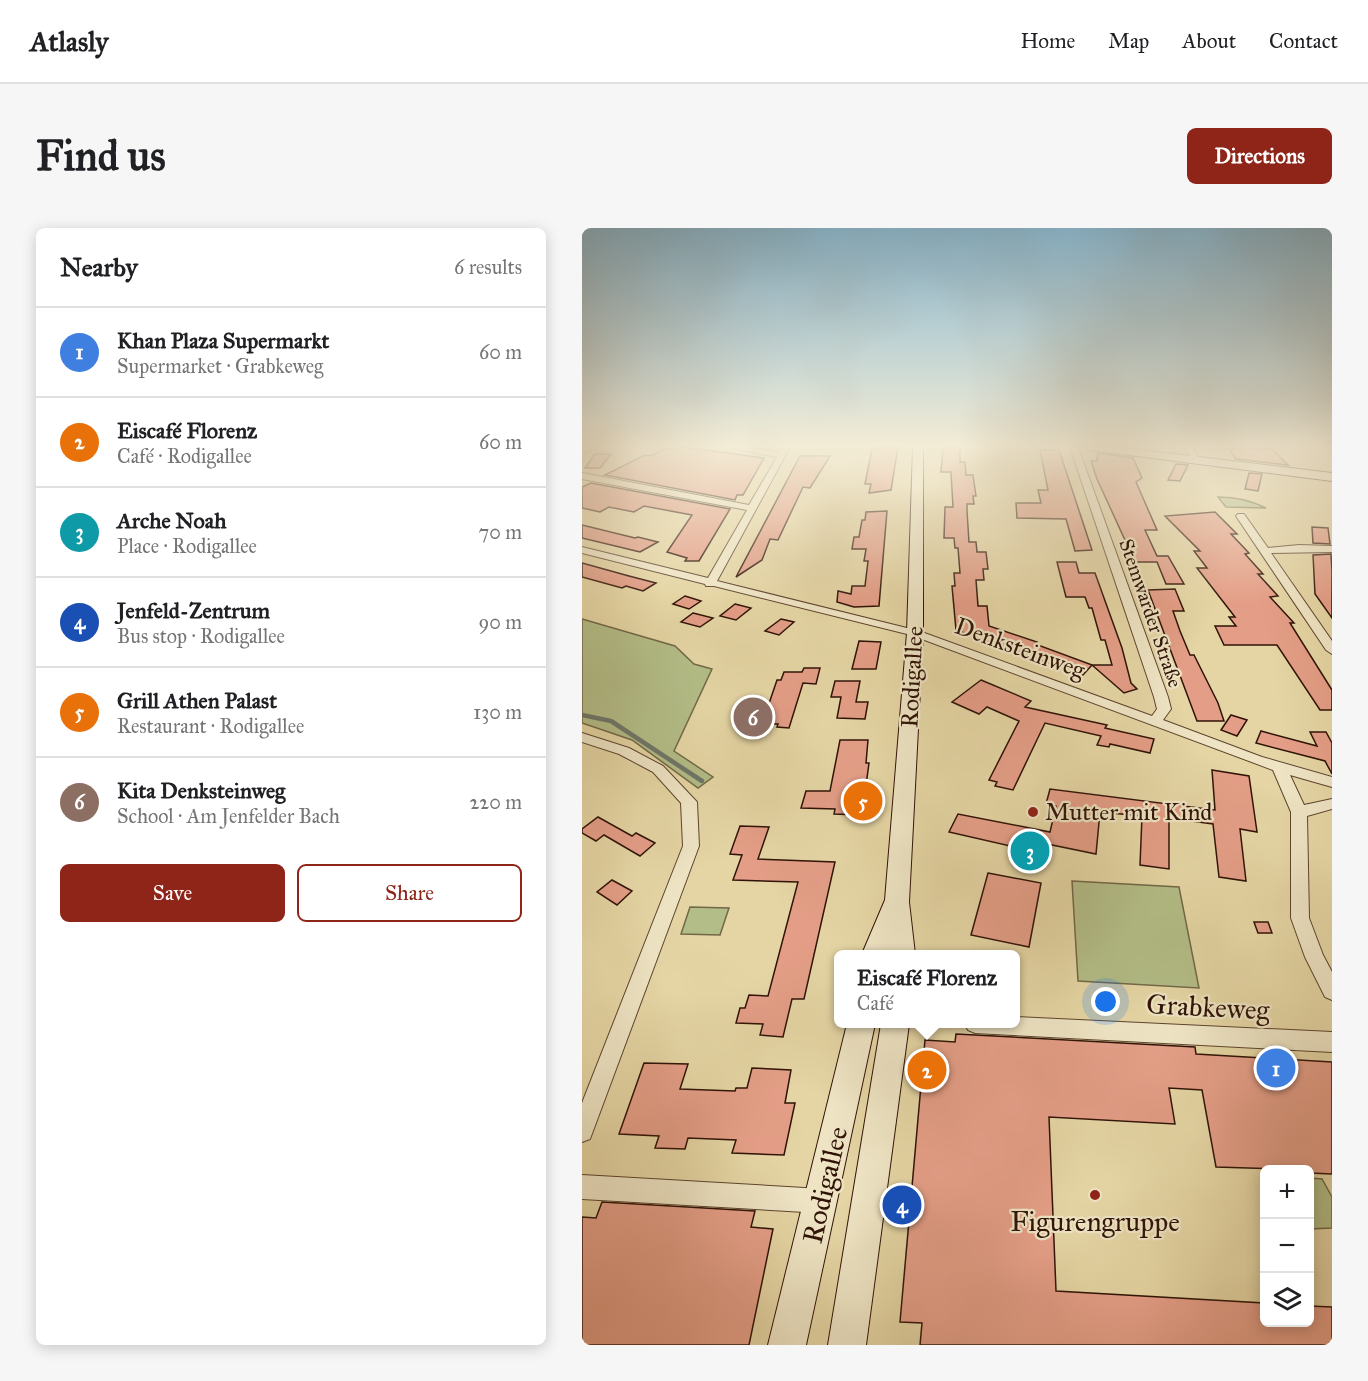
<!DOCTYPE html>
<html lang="en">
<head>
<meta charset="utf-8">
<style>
  :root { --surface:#fff; --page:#f6f6f6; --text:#202124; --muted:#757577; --line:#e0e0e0; --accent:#8f2418 }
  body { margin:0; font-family:"IM FELL Great Primer",serif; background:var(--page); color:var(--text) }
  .controls { position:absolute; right:18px; bottom:18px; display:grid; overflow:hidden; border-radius:9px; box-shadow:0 3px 15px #0003 }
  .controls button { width:54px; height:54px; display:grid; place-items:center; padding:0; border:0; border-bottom:2px solid var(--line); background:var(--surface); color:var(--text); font:30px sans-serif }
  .you { position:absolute; left:524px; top:774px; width:21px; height:21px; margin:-15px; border:4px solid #fff; border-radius:50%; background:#1a73e8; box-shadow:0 0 0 9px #1a73e833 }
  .badge { display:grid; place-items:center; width:39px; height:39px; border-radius:50%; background:var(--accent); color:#fff; font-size:20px; font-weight:700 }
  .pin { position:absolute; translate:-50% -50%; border:3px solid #fff; box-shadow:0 2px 6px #0006 }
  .popup { position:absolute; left:252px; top:722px; width:186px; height:78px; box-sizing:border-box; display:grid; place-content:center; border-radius:9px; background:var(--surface); filter:drop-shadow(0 2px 4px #0005); font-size:20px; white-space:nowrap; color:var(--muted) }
  .popup b { font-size:22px; color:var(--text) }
  .popup::after { content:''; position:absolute; left:50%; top:100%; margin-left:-12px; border:12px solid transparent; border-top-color:var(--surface) }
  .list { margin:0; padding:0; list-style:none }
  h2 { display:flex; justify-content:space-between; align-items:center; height:78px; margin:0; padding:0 24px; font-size:26px }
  h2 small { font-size:20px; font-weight:400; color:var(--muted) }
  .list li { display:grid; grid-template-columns:39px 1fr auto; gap:18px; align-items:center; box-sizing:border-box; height:90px; padding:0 24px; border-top:2px solid var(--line) }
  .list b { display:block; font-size:22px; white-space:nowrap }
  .list p { margin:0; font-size:20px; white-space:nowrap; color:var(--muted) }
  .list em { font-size:20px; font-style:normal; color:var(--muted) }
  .actions { display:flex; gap:12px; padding:18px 24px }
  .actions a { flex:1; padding:14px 0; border:2px solid var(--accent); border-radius:9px; text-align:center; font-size:21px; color:var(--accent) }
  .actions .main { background:var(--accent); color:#fff }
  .icon { flex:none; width:33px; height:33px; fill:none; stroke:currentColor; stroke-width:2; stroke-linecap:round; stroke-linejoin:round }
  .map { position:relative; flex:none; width:750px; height:1117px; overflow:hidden; border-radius:9px }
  header { display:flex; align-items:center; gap:36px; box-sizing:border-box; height:84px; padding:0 30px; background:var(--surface); border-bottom:2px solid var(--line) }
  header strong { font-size:28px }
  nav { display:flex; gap:33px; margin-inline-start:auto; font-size:21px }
  .intro { display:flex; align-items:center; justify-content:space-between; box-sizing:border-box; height:144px; padding:0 36px }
  h1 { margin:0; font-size:42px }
  .button { padding:15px 27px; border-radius:9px; background:var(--accent); color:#fff; font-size:21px; font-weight:700 }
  main { display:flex; gap:36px; padding:0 36px }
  aside { flex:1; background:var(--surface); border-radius:9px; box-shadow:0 3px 15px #0003 }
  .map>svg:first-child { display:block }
  .green { fill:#b3bd87; stroke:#726847; stroke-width:1.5 }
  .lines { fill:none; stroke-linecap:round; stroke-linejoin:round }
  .stream { stroke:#6d7669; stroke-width:4.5 }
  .building { fill:#e49e87; stroke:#301307; stroke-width:1.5 }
  .street-casing { stroke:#5d442e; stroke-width:2 }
  .secondary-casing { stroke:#301307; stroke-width:2 }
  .street { fill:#eee4c4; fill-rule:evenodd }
  .secondary { fill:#eee4c4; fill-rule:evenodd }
  .poi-dot { fill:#8f2418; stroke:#eee4c4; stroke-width:2 }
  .labels { text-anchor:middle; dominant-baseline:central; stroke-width:4.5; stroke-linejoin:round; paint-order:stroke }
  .far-street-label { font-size:20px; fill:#301307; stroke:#eee4c4 }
  .street-label { font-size:24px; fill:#301307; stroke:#eee4c4 }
  .poi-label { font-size:24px; fill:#301307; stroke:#eee4c4; text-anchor:start }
  .near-street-label { font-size:28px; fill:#301307; stroke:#eee4c4 }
  .near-poi-label { font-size:28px; fill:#301307; stroke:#eee4c4 }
</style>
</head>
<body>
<header>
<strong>Atlasly</strong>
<nav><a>Home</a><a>Map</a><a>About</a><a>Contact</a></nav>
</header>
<div class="intro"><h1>Find us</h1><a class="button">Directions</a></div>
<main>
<aside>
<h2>Nearby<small>6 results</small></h2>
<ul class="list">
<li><span class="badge" style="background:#3f7fe0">1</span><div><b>Khan Plaza Supermarkt</b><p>Supermarket · Grabkeweg</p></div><em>60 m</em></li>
<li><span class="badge" style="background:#e8710a">2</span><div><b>Eiscafé Florenz</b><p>Café · Rodigallee</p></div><em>60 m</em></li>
<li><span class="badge" style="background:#0f9aa8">3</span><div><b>Arche Noah</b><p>Place · Rodigallee</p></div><em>70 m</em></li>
<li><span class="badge" style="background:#1a4fb4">4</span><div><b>Jenfeld-Zentrum</b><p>Bus stop · Rodigallee</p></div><em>90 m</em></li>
<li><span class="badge" style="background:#e8710a">5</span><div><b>Grill Athen Palast</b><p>Restaurant · Rodigallee</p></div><em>130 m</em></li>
<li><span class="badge" style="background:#8d6e63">6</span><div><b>Kita Denksteinweg</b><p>School · Am Jenfelder Bach</p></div><em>220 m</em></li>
</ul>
<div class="actions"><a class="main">Save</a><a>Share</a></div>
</aside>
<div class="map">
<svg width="750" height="1117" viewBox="0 0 750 1117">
  <rect width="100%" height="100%" fill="#e5d5a4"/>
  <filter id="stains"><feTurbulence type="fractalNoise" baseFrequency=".00333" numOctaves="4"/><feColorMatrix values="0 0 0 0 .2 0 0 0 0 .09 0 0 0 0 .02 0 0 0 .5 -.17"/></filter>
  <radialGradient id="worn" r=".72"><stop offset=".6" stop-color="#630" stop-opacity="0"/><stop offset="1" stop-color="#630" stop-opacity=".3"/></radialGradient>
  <g class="green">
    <path d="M636 269C653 269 669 272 684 280L644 279Z"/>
    <path d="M0 391 93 418 112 436 130 441 92 523 131 549 116 560 50 512 0 495Z"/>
    <path d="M490 653 597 659 617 760 496 753Z"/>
    <path d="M108 679 147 680 138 707 99 706Z"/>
    <path d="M728 950 740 951 750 969V1000L728 1001Z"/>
  </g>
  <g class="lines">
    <path class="stream" d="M0 487 29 493 120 553"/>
  </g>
  <g class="building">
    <path d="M101 219 182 230 161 267H155L153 272 23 247 63 227 69 228 84 220 95 222Z"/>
    <path d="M302 219H316L309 262 287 265 289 256H283L290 221Z"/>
    <path d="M361 219H378V234H383L384 247H391L394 268H391L392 276H385V283L387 314H394L395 324H404L406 341H401L402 352H394L396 378H405L407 398 455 414 453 416 510 437H530L523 412H519L510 380H507L503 369H484L475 334H494L497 345H513L540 420 549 455 555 461 542 465 510 437 501 447 374 402 370 358H373L372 345H378L376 320H373L372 310H362L363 279H371L369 244H359Z"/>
    <path d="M646 220 690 221 706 237 654 231Z"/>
    <path d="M458 222H477L510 322 493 323 484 291 435 290 434 275H459L456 262H466Z"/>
    <path d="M516 225 551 230 560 250 554 254 575 302H563L575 328H586L602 356H584L575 334H553L515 251 509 233H515Z"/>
    <path d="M13 226H29L18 240H3Z"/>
    <path d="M218 228H248L228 260 221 259 196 312 188 311 180 332 154 349Z"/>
    <path d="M594 236 606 237 598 253 586 252Z"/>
    <path d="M667 245 680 246 676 263 663 261Z"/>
    <path d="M9 255 148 281 117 333H103L105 330 85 324 110 287 62 278 52 284 27 279 18 284 0 280V259Z"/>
    <path d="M305 283 297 378 272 379 255 374 256 363 269 366 270 358H283L286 333H282L284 321H270L272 309H277L280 292H283L284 284Z"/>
    <path d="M633 284 655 306H649L667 325 663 326 681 346H676L696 368 688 369 712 395H708L750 462V482H738L695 417H642L633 398H654L647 389H653L615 340H625L612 323H618L583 288Z"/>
    <path d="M0 297 53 310 56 309 76 314 58 324 0 310Z"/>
    <path d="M730 299 746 300 748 316 731 315Z"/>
    <path d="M749 326 750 343V390L733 366 731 327Z"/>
    <path d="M0 335 47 348 74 355 61 363 44 358 40 360 0 349Z"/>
    <path d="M593 361 602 383H591L598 403 608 427H612L636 475 642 493H615L566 362Z"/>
    <path d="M103 368 119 373 107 381 91 376Z"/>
    <path d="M153 376 169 380 154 392 138 388Z"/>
    <path d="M111 385 131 390 118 399 99 394Z"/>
    <path d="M199 391 212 394 197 407 183 403Z"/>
    <path d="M277 413 299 414 294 441H270Z"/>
    <path d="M222 440H238L234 456 221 455 207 500 195 499 196 496H180L195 452H199L202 444H220Z"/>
    <path d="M399 452 449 473 443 479 525 497 523 500 572 511 568 525 528 516 527 519 515 517 519 508 463 495 431 562 413 558 415 554 407 552 437 493 405 479 397 486 370 474Z"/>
    <path d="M253 453H278L274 474H286L283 491 255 490 259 469H249Z"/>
    <path d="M649 487 665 492 655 508 639 502Z"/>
    <path d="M679 503 735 518 728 504H744L750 515V546L743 533 674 515Z"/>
    <path d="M258 512H286L284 535H287L280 587 252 586 253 581 219 580 224 563H248Z"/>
    <path d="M630 542 667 548 675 604 658 601 664 653 637 649 631 596 587 590V641L558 637 560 588 518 584 514 626 465 616 463 626 367 604 376 586 468 604 474 578 464 576 468 561 633 582Z"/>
    <path d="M16 589 50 608 54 605 73 615 58 628 22 607 14 613 0 605V601Z"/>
    <path d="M158 598 187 599 176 631 253 634 222 771H210L201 809 178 807 181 796 154 795 158 780H163L167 767 186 768 216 654 151 652 160 627 148 626Z"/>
    <path d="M406 645 459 655 447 719 389 707Z"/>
    <path d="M30 652 50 663 35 677 15 664Z"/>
    <path d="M672 694H686L690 705H676Z"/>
    <path d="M374 806 613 819 614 826 750 834V946L728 945V942L634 939 620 862 587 860 593 896 467 889 474 1063 682 1075V1095H728V1078L750 1079V1117H338L340 1095 318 1094 343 812 373 814Z"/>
    <path d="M62 835 106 836 98 861 153 863 154 860H165L170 840 209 842 203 875H213L202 927 150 925 154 912 106 910 103 921 73 920 77 908 37 906Z"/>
    <path d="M20 974 173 983 169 999 191 1001 167 1117H0V989L14 990Z"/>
  </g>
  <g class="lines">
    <defs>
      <g id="street">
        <path d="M2 219H10L0 228V221Z"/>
        <path d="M145 219H163L197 224 200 219H208L135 353 337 403 570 488 575 481 572 469 488 219H496L586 469 589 481 581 492 680 529 750 549V559L708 547 722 577 750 571V581L725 588 727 690 741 727 750 744V772L743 769 723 729 709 690V584L691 542 329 407 132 358H124L123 356 0 325V319L126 350 165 282 0 251V245L167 277 195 229Z"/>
        <path d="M603 219H611L618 234H612Z"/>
        <path d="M656 286H662L686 320 717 317 750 318V324L689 325 750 413V426L744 422 654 288Z"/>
        <path d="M0 505 47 520 81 538 115 574 117 618 11 903 8 911 0 914V875L101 618 99 575 71 544 37 526 0 514Z"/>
        <path d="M434 789 750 804V824L393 805 386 802 383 796H434Z"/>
        <path d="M0 947 240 961 248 965 252 973 248 981 240 985 0 971Z"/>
      </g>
      <g id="secondary">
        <path d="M331 219H341V405L327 674 333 726H307V724L306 726H280L303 672 325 405Z"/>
        <path d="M502 219H533L750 245V253L507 222Z"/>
        <path d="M265 796H293L224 1117H186Z"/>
        <path d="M299 796H327L284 1117H246Z"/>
      </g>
    </defs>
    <use href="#street" class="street-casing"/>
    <use href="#secondary" class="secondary-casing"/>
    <use href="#street" class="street"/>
    <use href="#secondary" class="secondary"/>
  </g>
  <linearGradient id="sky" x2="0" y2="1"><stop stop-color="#87b6cf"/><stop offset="0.58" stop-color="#f3ecd6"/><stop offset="1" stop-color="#f3ecd6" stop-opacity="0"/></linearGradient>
  <rect width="750" height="375" fill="url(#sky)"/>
  <g class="poi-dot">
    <circle cx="451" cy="584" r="6"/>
    <circle cx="513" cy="967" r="6"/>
  </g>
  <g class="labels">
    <g class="far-street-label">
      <text transform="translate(569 385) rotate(71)">Stemwarder Straße</text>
    </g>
    <g class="street-label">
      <text transform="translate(438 420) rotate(20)">Denksteinweg</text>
      <text transform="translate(330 449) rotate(-87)">Rodigallee</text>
    </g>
    <g class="poi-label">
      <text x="463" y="584">Mutter mit Kind</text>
    </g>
    <g class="near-street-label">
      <text transform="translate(626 779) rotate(3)">Grabkeweg</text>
      <text transform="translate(243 957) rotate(-77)">Rodigallee</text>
    </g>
    <g class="near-poi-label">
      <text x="513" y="993">Figurengruppe</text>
    </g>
  </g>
  <rect width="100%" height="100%" filter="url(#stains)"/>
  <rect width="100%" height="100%" fill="url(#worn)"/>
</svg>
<div class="controls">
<button>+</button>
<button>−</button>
<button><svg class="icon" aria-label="layers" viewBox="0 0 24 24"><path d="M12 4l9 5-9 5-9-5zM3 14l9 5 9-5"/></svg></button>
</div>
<div class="you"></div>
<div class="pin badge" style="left:694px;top:840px;background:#3f7fe0">1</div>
<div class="pin badge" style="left:345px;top:842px;background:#e8710a">2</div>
<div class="popup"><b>Eiscafé Florenz</b>Café</div>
<div class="pin badge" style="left:448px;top:623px;background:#0f9aa8">3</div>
<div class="pin badge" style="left:320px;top:977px;background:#1a4fb4">4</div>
<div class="pin badge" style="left:281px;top:573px;background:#e8710a">5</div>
<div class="pin badge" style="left:171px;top:489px;background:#8d6e63">6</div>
</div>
</main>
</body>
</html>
